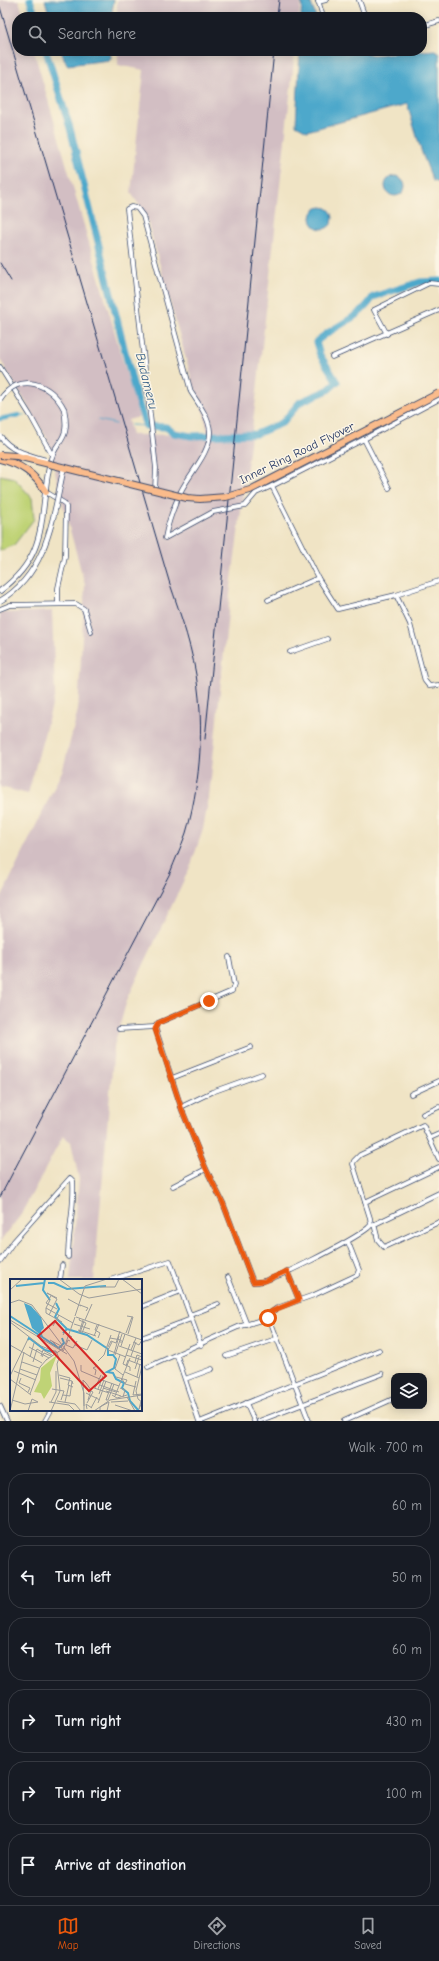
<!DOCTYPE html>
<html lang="en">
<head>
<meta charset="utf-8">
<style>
  :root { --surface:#171b24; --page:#242831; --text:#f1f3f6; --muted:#9ea1a6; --line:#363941; --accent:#ea580c }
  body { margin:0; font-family:"Comic Neue",sans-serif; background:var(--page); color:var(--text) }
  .controls { position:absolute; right:12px; bottom:12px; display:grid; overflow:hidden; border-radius:8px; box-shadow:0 2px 10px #0003 }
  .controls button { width:36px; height:36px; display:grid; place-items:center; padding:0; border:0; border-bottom:1px solid var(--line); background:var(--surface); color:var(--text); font:20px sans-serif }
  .stop { position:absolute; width:12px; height:12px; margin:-9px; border:3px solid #ea580c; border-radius:50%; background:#fff }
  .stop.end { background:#ea580c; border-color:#fff; box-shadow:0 1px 4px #0008 }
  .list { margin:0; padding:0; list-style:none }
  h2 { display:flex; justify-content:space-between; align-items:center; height:52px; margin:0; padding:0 16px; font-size:17px }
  h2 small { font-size:13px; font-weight:400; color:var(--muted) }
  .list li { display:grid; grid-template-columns:26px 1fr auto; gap:12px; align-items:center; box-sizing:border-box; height:64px; margin:0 8px 8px; padding:0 8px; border:1px solid var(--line); border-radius:16px }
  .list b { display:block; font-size:15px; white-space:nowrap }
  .list em { font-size:13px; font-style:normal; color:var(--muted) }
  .icon { flex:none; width:22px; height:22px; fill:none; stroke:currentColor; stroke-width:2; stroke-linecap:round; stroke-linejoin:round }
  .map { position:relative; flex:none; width:439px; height:1421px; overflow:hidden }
  .search { position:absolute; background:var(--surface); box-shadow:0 2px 10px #0003; left:12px; right:12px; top:12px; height:44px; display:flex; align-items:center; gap:10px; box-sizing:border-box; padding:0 14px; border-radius:16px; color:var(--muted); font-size:15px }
  .sheet { height:484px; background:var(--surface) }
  nav { display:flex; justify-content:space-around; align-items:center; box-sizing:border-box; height:56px; border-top:1px solid var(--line); background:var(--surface); font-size:11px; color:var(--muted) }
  nav a { display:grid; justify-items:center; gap:2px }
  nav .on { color:var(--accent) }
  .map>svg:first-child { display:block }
  .industrial { fill:#d2bec3 }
  .green { fill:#bfd376; stroke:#6d816a }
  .water { fill:#4ea8cb; stroke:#346c94 }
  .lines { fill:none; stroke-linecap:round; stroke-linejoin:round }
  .stream { stroke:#4ea8cb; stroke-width:1 }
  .canal { stroke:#4ea8cb; stroke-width:4.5 }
  .river { stroke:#4ea8cb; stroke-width:7 }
  .minor-casing { stroke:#3b4a6d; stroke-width:5.5 }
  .tertiary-casing { stroke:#3b4a6d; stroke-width:6 }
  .primary-casing { stroke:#3b4a6d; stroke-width:8 }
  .minor { stroke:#fff; stroke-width:4 }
  .tertiary { stroke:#fff; stroke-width:4.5 }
  .primary { stroke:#fabb8b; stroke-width:6 }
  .rail { stroke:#1b2f5e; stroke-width:1 }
  .tertiary-bridge-casing { stroke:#3b4a6d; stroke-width:6; stroke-linecap:butt }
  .primary-bridge-casing { stroke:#3b4a6d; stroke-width:8; stroke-linecap:butt }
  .tertiary-bridge { stroke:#fff; stroke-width:4.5 }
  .primary-bridge { stroke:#fabb8b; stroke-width:6 }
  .route { stroke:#ea580c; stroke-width:5 }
  .labels { text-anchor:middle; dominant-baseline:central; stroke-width:3; stroke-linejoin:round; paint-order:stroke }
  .street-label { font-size:12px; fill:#1b2f5e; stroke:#fcf5e5 }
  .water-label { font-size:13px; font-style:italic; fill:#2d5984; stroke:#fcf5e5 }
  .inset-river { fill:none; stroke:#4ea8cb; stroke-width:2 }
  .inset-road { fill:none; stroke:#9b9c9c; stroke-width:1 }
  .view { fill:#d62828; fill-opacity:0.15; stroke:#d62828; stroke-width:2 }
  .inset-edge { fill:none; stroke:#1b2f5e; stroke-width:2 }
</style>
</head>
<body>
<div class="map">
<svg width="439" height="1421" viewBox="0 0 439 1421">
  <rect width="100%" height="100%" fill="#fcf5e5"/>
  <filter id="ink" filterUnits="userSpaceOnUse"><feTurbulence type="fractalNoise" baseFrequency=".025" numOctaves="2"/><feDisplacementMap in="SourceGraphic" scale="8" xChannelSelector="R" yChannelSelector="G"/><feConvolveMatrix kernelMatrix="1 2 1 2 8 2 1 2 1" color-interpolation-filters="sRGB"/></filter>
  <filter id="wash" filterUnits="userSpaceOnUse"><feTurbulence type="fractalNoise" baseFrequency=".012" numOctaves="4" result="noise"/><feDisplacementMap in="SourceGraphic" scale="16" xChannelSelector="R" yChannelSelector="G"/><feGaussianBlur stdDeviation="0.9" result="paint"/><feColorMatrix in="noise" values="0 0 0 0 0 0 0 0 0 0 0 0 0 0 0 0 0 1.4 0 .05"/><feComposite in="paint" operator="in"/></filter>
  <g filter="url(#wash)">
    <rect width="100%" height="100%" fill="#f0e4c5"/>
    <g class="industrial">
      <path d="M0 0H19L24 17H17V51H34L139 417 128 420 132 435 208 434 204 414 193 384 146 215 131 193 144 70 118 65V51H295L257 391 230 594 209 797 203 829 191 865 127 1000 114 1046 94 1280H70L79 1179 71 1142 63 1136 20 1216 0 1242V900L63 769 78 710 85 585 62 501 47 438 0 359Z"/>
      <path d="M117 0H301L299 17H117Z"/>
      <path d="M52 611 55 694 28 794 0 787V613Z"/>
    </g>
    <path class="green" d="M0 475 14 478 32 498 34 519 14 545 0 551Z"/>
    <g class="water">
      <path d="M45 0H114L111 17H50Z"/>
      <path d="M302 0 310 1 316 17H301Z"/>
      <path d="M435 50 439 53V183L433 181 422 153 407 104 307 131 296 125 300 51H358L373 55Z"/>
      <path d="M61 51H110L111 58 109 60 67 65Z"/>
      <circle cx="395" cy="186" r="10"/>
      <circle cx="322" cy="218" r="11"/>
    </g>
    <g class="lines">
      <g class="stream">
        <path d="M19 415H26"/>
        <path d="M98 420 116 424"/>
        <path d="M131 425 146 426"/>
      </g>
      <path class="canal" d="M0 419 19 415"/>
      <g class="river">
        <path d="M30 0 36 17"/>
        <path d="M46 51 70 128 135 392 146 426 166 427 174 433 191 436 256 434 282 423 300 402 328 390 337 382 320 355 316 342C335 324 358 321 373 297L420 282 439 281"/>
      </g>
    </g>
  </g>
  <g filter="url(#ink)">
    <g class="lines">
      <defs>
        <g id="minor">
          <path d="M318 0 323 17"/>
          <path d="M359 0 365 17"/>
          <path d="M318 2 326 0"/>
          <path d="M422 26 439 21"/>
          <path d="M387 334 374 310 429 283 439 284"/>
          <path d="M332 357 439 310"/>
          <path d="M0 367 30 415 52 455"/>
          <path d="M364 439 439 399"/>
          <path d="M389 488 364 439 272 486 318 578 338 609 396 595 439 581"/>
          <path d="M155 491 156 468 127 209 131 207 137 208 143 216 191 392C198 403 209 417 210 431 211 452 190 473 181 491 174 506 168 522 165 538L213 512 245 506 256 493 272 486"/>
          <path d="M46 492 64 503 66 507 65 557 58 588V604"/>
          <path d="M396 595 410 624 425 681 429 686 439 685"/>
          <path d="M268 600 318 578"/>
          <path d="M0 609 10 605 76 604 84 609 91 632"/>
          <path d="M290 652 327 639"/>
          <path d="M229 957 234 985 232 991 158 1023 155 1027 182 1110 206 1169 223 1203 253 1282C268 1286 354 1239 368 1228L371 1225 370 1218 353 1164 354 1161 360 1155 423 1125 439 1159"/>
          <path d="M119 1029 155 1027"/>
          <path d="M172 1078 251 1047"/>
          <path d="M411 1094 439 1081"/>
          <path d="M181 1107 212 1092 262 1074"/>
          <path d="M423 1114 439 1107"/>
          <path d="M430 1138 439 1134"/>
          <path d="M173 1186 206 1169"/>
          <path d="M365 1202 439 1167"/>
          <path d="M374 1224 378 1240 384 1247 439 1222"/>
          <path d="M373 1225 439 1193"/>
          <path d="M0 1261 14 1241 70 1178 73 1181C75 1206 68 1232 68 1257"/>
          <path d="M287 1271 299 1300"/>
          <path d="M228 1277 247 1325"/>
          <path d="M60 1280 62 1265"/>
          <path d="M110 1280 170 1261 201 1345"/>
          <path d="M141 1307 181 1291"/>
          <path d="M190 1315 218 1304"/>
          <path d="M141 1338 191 1319"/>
          <path d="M177 1356 199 1421"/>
          <path d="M226 1356 276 1339"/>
          <path d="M148 1367 238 1327 268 1318"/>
          <path d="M185 1379 212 1369"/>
          <path d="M246 1403 254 1421"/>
          <path d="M0 1406 7 1421"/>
          <path d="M45 1421 51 1410"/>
          <path d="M202 1421 379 1350"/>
          <path d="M259 1421 382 1374"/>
          <path d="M309 1421 268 1315 277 1308 314 1295 357 1275 359 1270 348 1242"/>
          <path d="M344 1421 393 1399"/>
        </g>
        <path id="tertiary" d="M0 591C51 553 38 516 50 463 55 438 71 444 64 409"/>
        <path id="primary" d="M0 459C21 464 35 474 46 492"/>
      </defs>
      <use href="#minor" class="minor-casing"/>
      <use href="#tertiary" class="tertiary-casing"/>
      <use href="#primary" class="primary-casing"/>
      <use href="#minor" class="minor"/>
      <use href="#tertiary" class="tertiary"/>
      <use href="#primary" class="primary"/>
      <g class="rail">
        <path d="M0 7 169 581C181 616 194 652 198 689 204 736 199 789 186 833 181 847 175 860 170 873L0 1197"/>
        <path d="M277 17 279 0"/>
        <path d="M0 263 11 281"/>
        <path d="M205 739 274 51"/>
      </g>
      <defs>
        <g id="tertiary-bridge">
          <path d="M0 400C19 371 51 383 64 409"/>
          <path d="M0 436C10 451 28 455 45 460"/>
          <path d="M0 601C48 573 53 516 64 467"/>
        </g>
        <path id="primary-bridge" d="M0 455 17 456 187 498 200 499 226 497 250 490 439 393"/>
      </defs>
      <use href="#tertiary-bridge" class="tertiary-bridge-casing"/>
      <use href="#primary-bridge" class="primary-bridge-casing"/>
      <use href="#tertiary-bridge" class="tertiary-bridge"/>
      <use href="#primary-bridge" class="primary-bridge"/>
    </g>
  </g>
  <g class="lines" filter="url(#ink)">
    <path class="route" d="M209 1001 158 1023 155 1029 182 1110 206 1169 223 1203 252 1280 253 1282 265 1281 287 1271 299 1300 272 1311 269 1313 268 1318"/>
  </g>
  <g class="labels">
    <g class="street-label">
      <text transform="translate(297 453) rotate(-26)">Inner Ring Road Flyover</text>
    </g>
    <g class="water-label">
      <text transform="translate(147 381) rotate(76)">Budameru</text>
    </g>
  </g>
  <g transform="translate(10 1279)">
    <rect width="132" height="132" fill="#f0e4c5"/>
    <path d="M47 76 40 94 42 107 34 120 31 114 24 113 30 101 31 89Z" fill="#bfd376"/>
    <path d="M14 24 21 27 31 38 34 49 31 52 33 58 22 49Z" fill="#4ea8cb"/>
    <path class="inset-river" d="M35 0 33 11 40 21M38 4H44L57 10 96 7M6 7 34 4M46 24 49 30 45 38 57 50 53 54M0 37 49 69 54 64 52 59M57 50 77 56 98 70V76H103L106 80 104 89 97 93 103 94 106 100 114 104 112 109 118 114 120 122 129 132M18 61 19 59 35 71 43 73"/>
    <path class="inset-road" d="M49 0 69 15 79 19 132 10M112 0 132 15M75 7 97 0M90 8H105L109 0M0 11 12 0M41 17 36 24 47 30M58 20 71 27M40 21 36 29 63 44M0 24 9 21 22 26 64 82 74 114V132M70 26 78 29 76 32M36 29V34L52 43M39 36 47 20 37 14 47 19M65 37 75 7M117 37 123 38 118 55M66 38 132 61M70 39 69 41 76 44 72 54M0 41 57 75M75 41 82 25M0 43 31 67 46 73M64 45 80 50M87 46 85 51 90 54 88 59M43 47 49 36M68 51 86 57M69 54 73 41M70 54 74 42M116 54 122 38M53 56 55 53 62 58M84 57 89 45M100 59 111 61V64M40 61 51 67 53 72 55 69M42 62 51 71M60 62 58 61 56 66 63 69 67 62M102 63 98 71 116 78M123 63 129 66 132 61M0 66 32 84M65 66 77 71 82 61M109 67 132 75M111 67 115 55M19 68 39 79M98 68 101 62 106 64 110 52M121 71 126 59M104 75 109 57M105 76 112 55M110 76 105 90 113 96M116 76 132 81M31 77 33 71 42 76M121 77 126 63M20 78 24 64M32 78 34 74 41 77M36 81 54 69 65 38M88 82 94 76 101 56M12 83 29 89M23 83 27 70 32 73M125 83 127 76 132 78M71 86V92L92 101M116 87 118 81 131 86 132 83M132 87 126 112 128 120 132 123M10 90 27 96M125 90 129 78M4 92 26 101M120 92V88L113 85 120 65M115 93 129 99M49 96 60 99 58 106 63 108M85 96 86 91 83 89 87 87M0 97 18 60M106 98 117 101 115 105M127 98 130 85M11 99 9 104 20 109 18 113M50 99 62 102 63 105M0 100 21 116M112 100 115 105 126 108M92 101 109 107M126 102 123 116 132 115M76 104 81 111 78 121M102 104 96 121H98L104 105M90 106 109 113M84 109 99 114M85 109 91 96M93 109 106 113M110 109 115 111 113 118M42 110 54 112 51 121M88 110 93 97M96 112 111 117M76 114 90 121M20 115 30 88 37 80M89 115 94 101M53 116 60 117 62 102M102 116 107 119 117 116M105 117 120 79M117 118 125 132M2 121 15 125 28 123 22 120M47 122 65 125 71 132M131 122 129 130 132 123M39 123 59 126 65 132M41 123 46 113V92M55 123 59 106M101 123 118 122M77 124 83 113 81 112M88 124 96 102M105 126 123 132M74 127 73 101 76 104M81 129 87 118M77 130 76 125 82 129M0 132 14 73M18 132 22 120M41 132 50 112 47 85 49 79 46 72H42L46 74M84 132 100 121 132 116M90 132V128L99 123 97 132"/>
    <path class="view" d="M45 42 96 97 79 112 28 57Z"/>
    <rect width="132" height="132" class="inset-edge"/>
  </g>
</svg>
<div class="controls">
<button><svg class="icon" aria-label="layers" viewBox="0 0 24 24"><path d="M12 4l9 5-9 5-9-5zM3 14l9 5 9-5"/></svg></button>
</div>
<div class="stop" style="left:268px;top:1318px"></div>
<div class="stop end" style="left:209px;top:1001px"></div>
<div class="search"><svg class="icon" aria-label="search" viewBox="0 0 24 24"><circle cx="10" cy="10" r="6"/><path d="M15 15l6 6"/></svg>Search here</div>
</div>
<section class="sheet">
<h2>9 min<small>Walk · 700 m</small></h2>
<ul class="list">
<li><svg class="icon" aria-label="ahead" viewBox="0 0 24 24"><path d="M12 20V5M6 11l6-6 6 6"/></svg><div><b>Continue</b></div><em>60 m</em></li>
<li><svg class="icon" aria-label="left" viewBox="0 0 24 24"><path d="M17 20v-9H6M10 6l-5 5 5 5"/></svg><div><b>Turn left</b></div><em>50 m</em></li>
<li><svg class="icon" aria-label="left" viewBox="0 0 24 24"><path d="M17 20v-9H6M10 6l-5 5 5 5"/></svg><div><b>Turn left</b></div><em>60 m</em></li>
<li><svg class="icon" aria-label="right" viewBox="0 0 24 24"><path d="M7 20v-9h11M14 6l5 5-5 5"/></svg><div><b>Turn right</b></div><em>430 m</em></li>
<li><svg class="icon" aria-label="right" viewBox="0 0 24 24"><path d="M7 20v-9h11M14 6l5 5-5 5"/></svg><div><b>Turn right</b></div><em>100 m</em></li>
<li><svg class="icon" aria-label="arrive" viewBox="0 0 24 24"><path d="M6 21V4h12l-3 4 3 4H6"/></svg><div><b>Arrive at destination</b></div></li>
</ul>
</section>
<nav>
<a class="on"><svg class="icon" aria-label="map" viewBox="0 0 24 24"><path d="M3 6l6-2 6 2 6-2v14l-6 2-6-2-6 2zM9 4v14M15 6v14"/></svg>Map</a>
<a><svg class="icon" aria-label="directions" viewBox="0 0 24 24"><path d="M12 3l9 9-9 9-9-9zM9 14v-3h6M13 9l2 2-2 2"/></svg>Directions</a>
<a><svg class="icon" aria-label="saved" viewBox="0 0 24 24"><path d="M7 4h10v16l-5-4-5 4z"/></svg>Saved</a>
</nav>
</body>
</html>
